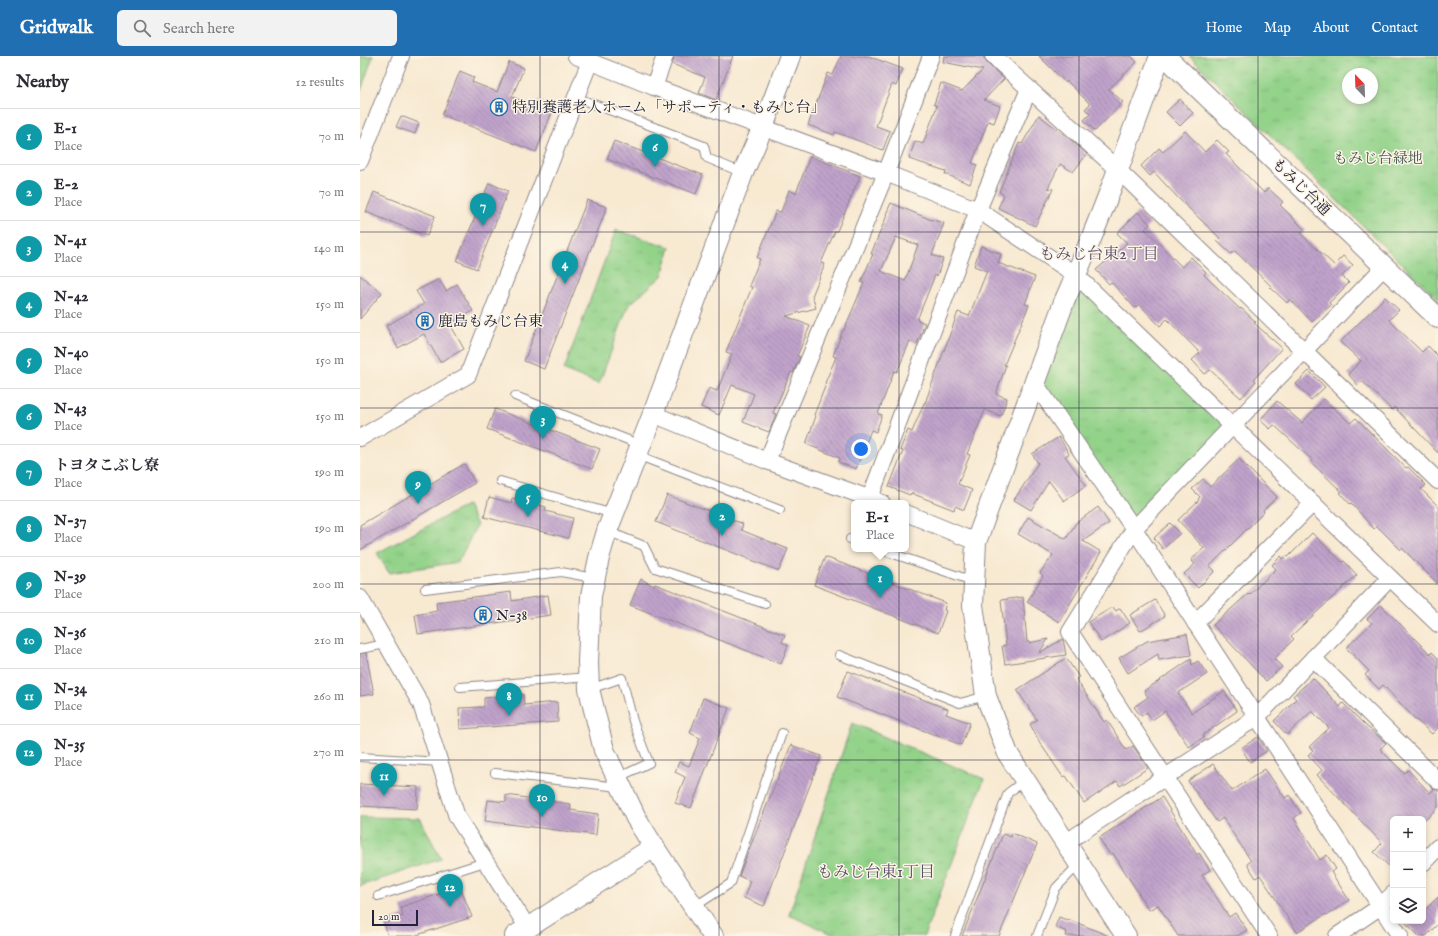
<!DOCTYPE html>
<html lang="en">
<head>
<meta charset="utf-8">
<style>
  :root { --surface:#fff; --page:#f2f2f3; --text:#2b2b33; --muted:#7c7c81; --line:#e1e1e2; --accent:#1f6fb2 }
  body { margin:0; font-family:"IM FELL English","Noto Serif JP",serif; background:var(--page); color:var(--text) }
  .controls { position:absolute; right:12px; bottom:12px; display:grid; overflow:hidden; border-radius:6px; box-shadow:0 2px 6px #0003 }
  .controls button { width:36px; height:36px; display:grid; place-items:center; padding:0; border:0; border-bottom:1px solid var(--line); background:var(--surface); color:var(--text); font:20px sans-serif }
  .compass { position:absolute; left:982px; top:12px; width:36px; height:36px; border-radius:50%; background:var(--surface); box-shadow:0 2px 6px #0003; rotate:337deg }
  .scale { position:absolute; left:12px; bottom:10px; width:46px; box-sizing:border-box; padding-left:4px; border:2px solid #22223b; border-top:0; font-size:11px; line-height:14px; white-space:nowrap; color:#22223b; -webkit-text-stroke:3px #fcf5e5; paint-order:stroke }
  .you { position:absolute; left:501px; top:393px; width:14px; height:14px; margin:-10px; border:3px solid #fff; border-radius:50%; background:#1a73e8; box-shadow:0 0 0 6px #1a73e833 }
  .badge { display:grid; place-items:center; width:26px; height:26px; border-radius:50%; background:var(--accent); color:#fff; font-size:13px; font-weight:700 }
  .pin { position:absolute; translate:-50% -33px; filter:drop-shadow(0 1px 2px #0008) }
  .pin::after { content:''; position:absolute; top:21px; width:14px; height:12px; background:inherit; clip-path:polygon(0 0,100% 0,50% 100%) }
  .popup { position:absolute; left:491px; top:444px; width:58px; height:52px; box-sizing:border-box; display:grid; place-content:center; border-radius:6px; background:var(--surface); filter:drop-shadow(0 1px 3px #0005); font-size:13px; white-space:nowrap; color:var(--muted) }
  .popup b { font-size:15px; color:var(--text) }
  .popup::after { content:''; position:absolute; left:50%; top:100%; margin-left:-8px; border:8px solid transparent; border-top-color:var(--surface) }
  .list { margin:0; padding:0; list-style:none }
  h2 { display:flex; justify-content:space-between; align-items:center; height:52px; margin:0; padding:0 16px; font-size:17px }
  h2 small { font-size:13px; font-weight:400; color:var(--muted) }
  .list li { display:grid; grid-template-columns:26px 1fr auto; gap:12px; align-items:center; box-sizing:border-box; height:56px; padding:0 16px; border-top:1px solid var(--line) }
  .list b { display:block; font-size:15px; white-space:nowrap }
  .list p { margin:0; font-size:13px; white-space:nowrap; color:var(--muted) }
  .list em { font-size:13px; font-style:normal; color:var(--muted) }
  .icon { flex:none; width:22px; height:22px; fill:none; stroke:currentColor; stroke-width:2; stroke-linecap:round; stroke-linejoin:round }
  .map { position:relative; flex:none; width:1078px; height:880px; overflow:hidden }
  header { display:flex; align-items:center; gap:24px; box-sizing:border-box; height:56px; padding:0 20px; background:var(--accent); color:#fff }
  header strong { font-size:19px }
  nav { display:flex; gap:22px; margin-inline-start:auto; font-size:14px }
  .search { width:280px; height:36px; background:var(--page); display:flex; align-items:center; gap:10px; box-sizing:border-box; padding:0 14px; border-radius:6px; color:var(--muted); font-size:15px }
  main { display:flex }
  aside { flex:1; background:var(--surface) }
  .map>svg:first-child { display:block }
  .green { fill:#92d289; stroke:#5a7a62 }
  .park { fill:url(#park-tufts); stroke:#5a7a62; fill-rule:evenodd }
  .building { fill:url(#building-back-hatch); fill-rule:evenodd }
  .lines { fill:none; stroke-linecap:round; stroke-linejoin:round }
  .service-casing { stroke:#8d8686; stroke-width:10 }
  .minor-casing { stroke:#8d8686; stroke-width:18 }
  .tertiary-casing { stroke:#8d8686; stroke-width:22 }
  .service { stroke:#fff; stroke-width:8 }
  .minor { stroke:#fff; stroke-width:16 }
  .tertiary { stroke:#fff; stroke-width:20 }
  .grid { fill:none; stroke:#22223b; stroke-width:1; stroke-opacity:0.55 }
  .labels { text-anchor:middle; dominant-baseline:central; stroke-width:3; stroke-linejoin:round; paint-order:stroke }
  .poi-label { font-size:15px; fill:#22223b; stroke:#fcf5e5; text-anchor:start }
  .park-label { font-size:15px; fill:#445752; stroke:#fcf5e5 }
  .street-label { font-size:15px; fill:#22223b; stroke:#fcf5e5 }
  .neighbourhood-label { font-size:16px; fill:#594f6d; stroke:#fcf5e5 }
</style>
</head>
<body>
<header>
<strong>Gridwalk</strong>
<div class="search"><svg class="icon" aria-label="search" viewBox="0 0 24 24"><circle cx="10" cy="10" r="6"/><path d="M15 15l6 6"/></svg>Search here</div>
<nav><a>Home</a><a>Map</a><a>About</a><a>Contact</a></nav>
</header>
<main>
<aside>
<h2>Nearby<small>12 results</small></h2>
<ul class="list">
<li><span class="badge" style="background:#0f9aa8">1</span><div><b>E-1</b><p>Place</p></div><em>70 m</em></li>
<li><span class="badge" style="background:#0f9aa8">2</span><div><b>E-2</b><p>Place</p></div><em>70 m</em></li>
<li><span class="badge" style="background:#0f9aa8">3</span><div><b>N-41</b><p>Place</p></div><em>140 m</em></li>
<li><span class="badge" style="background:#0f9aa8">4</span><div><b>N-42</b><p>Place</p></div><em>150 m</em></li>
<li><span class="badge" style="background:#0f9aa8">5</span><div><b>N-40</b><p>Place</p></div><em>150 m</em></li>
<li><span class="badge" style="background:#0f9aa8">6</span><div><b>N-43</b><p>Place</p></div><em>150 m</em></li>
<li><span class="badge" style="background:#0f9aa8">7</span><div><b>トヨタこぶし寮</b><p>Place</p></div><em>190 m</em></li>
<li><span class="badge" style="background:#0f9aa8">8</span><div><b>N-37</b><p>Place</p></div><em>190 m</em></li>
<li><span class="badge" style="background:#0f9aa8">9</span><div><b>N-39</b><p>Place</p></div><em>200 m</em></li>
<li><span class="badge" style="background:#0f9aa8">10</span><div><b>N-36</b><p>Place</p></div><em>210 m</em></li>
<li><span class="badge" style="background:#0f9aa8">11</span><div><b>N-34</b><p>Place</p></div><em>260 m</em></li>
<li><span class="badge" style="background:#0f9aa8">12</span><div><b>N-35</b><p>Place</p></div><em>270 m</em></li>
</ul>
</aside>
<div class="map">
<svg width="1078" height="880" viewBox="0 0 1078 880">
  <defs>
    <pattern id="park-tufts" width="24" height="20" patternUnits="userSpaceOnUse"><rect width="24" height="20" fill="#92d289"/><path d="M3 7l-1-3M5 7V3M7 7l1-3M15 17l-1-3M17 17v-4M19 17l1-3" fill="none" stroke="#7eb477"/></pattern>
    <pattern id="building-back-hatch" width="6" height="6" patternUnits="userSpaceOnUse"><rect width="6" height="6" fill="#c0a3cb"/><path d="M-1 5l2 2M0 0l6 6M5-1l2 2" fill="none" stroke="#9c84a6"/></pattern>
  </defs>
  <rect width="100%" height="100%" fill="#fcf5e5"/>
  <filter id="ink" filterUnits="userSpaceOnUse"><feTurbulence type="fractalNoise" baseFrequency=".025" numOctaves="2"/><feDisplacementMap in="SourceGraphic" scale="8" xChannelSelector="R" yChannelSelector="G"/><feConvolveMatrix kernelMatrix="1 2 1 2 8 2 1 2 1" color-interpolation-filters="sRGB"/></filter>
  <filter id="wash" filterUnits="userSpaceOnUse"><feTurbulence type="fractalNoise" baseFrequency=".012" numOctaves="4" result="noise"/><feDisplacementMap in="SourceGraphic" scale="16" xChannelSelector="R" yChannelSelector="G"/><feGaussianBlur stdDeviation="0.9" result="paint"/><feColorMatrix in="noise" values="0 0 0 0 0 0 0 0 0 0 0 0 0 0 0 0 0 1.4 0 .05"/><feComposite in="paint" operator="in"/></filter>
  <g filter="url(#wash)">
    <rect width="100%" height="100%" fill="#f8e9d1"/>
    <path class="green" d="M0 0H13L0 37Z"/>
    <g class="park">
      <path d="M829 0H1078V243ZM988 18H1012V42H988Z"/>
      <path d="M256 174 310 191 302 220 268 250 239 328 204 314Z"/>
      <path d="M716 219 873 370 774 473 675 327Z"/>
      <path d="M107 449 117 469 98 506 29 517 17 497Z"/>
      <path d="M492 667 624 723 564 880H476L429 859Z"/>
      <path d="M0 761 60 762 81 803 0 830Z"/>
    </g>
    <g id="blocks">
      <g class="building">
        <path d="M314 0H373L356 44 339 37 345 21 312 8Z"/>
        <path d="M481 0H508L543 13 536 30 532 28 516 70 530 75 523 94 475 76 474 79 448 69 468 17 473 19Z"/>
        <path d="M584 0H623L627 7 644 23 624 44 640 50 634 67 628 65 612 107 617 109 610 128 585 118 586 115 549 103 555 85 563 88 577 50 574 48 581 27 602 35 623 14 583 6Z"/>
        <path d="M679 0H771L777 6 749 33 763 46 735 75 724 64 730 58 725 53 730 48 707 25 706 27Z"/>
        <path d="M149 6 164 12 152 41 175 51 178 45 194 51 176 96 82 59 100 15 114 21 112 26 137 36Z"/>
        <path d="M820 43 833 57 820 70 806 56Z"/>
        <path d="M679 59 711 84 727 98 713 116 700 108 688 132 693 133 675 170 638 152 644 139 639 136 659 87 662 88Z"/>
        <path d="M41 60 59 67 55 78 36 71Z"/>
        <path d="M825 75 845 96 857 84 869 96 866 98 904 137 908 132 923 146 920 149 945 174 941 178 974 209 983 200 993 209 982 220 989 227 969 247 971 249 952 266 930 243 927 247 910 231 911 230 875 195 871 198 857 185 860 182 819 143 794 116 790 120 781 110 799 92 803 96Z"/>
        <path d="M254 85 343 119 336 138 247 103Z"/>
        <path d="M450 100 500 120 477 175H475L461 207 465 208 452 240 456 252 426 260 450 270 437 300 440 301 433 317 431 316 413 357 416 358 409 376 383 366 394 338 372 329 359 359 341 351 349 332 357 335 372 298 366 296 392 231 389 230 400 203 397 202 416 155 421 156 429 134 436 137Z"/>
        <path d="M129 127 148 135 117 213 97 205Z"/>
        <path d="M14 136 75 160 67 180 6 156Z"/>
        <path d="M227 144 247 151 184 313 164 305Z"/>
        <path d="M531 147 569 163 584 167 572 199 583 203 577 220 575 219 557 264 565 267 557 288 550 285 537 316 534 315 518 358 522 359 516 376 511 374 496 413 478 406 480 402 446 388 456 360 454 359 466 328 465 327 476 301 473 300 483 274H484L504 227 501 226 513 198H511L527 159 526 158ZM536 181 558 189 545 225 521 215Z"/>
        <path d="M778 156 790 168 785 173 822 211 831 201 846 216 844 219 880 253 881 252 896 266 894 267 922 292 894 323 896 325 881 342 850 314 845 318 832 304 840 297 807 263 800 270 779 248 775 252 751 226 749 228 736 214 767 187 757 177Z"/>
        <path d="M621 190 641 198 638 207 675 221 665 248 669 249 644 309H646L636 338 647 342 641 360 625 354 607 398 610 399 598 428 612 434 604 454 595 450 594 454 551 437 550 439 529 431 543 395 540 394 548 374 552 376 564 347H565L598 256 609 260 627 215 614 210Z"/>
        <path d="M0 219 22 237 0 263Z"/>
        <path d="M79 223 86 235 97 228 113 255 90 268 104 293 80 306 64 278 38 292 26 270 64 248 56 235Z"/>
        <path d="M1025 241 1039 254 1029 264 1062 296 1068 290 1078 300V397L1034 351 1032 354 1002 325 998 329 988 318 1001 305 980 286Z"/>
        <path d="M949 315 965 331 951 344 936 328Z"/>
        <path d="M964 343 990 367 996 362 1046 412 1048 411 1066 429 1061 433 1078 450V528L1042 492 1041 494 1017 470 1014 473 991 447 990 448 980 437 982 436 952 407 953 405 914 369 910 373 900 364 917 345 942 367Z"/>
        <path d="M135 353 240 393 232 413 127 373Z"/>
        <path d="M699 381 709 398 705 400 726 429 704 445 689 425 671 454 654 444 678 407 672 398Z"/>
        <path d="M879 403 917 441 903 454 904 456 850 510 855 515 838 532 824 518 835 508 831 504 844 492 818 464 839 444 838 443 840 441 832 433 843 423 850 431Z"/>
        <path d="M104 408 115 427 0 494V469Z"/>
        <path d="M307 439 383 468 381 474 428 493 419 515 296 466Z"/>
        <path d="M129 441 151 447 152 442 186 451 185 455 213 462 208 482 124 461Z"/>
        <path d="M738 451 749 467 723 485 741 496 699 566 667 546 683 520 680 517 693 499 658 478 668 461 706 483 716 467Z"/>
        <path d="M810 467 820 477 803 493 794 482Z"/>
        <path d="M952 477 982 506 984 505 997 519 931 580 934 583 914 603 922 611 906 625 853 569 888 538 889 539 916 513 912 509 921 500 923 503 927 500 928 501Z"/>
        <path d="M465 501 586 547 584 554 586 555 578 577 454 529Z"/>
        <path d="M281 523 294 530 295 528 425 579 422 586 428 589 421 608 270 549Z"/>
        <path d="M151 536 152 545 188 539 191 559 58 578 55 559 77 555 76 546Z"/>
        <path d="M663 541 667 586H669V587L688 583 679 597 703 583 706 599 645 608 642 590 646 589 641 544Z"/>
        <path d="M795 544 805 560 780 575 770 559Z"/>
        <path d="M1021 549 1070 598 1072 596 1078 602V672L1072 678 1055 663 1023 629 1019 633 1005 619 1009 615 986 592 1012 567 1007 563Z"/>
        <path d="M753 551 756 555 760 552 770 567 741 586 728 566Z"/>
        <path d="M827 578 831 599 799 604 798 598 768 617 759 602 787 585Z"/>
        <path d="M6 597 14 638 0 640V598Z"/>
        <path d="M706 602 719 621 716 623 744 666 747 664 766 694 773 690 788 712 760 730 757 725 724 747 706 720 703 721 680 687 670 668 677 664 657 634Z"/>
        <path d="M831 603 832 609 838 605 847 618 818 637 832 657 864 635 877 655 843 679 844 681 829 691 805 655 792 664 787 656 781 660 774 651 788 641 784 635Z"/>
        <path d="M488 615 588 653 586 658 610 667 601 689 477 641Z"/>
        <path d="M953 622 980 651 983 647 1005 669 1026 687 1020 693 1044 717 1048 714 1070 737 1074 733 1078 734V751L1066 763H1033V814L1014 796 1022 787 957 719 962 714 948 699 953 694 949 691 969 672 952 655 927 679 914 665 936 643 933 640Z"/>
        <path d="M163 638 164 649 197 646 198 666 100 673 99 652 124 651V642Z"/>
        <path d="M343 642 369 652 331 752 315 747 325 721 315 716 319 706 329 710 340 682 330 677Z"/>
        <path d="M898 681 907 695 890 706 881 692Z"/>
        <path d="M431 689 461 700 404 850 384 842 390 825 379 820 388 796Z"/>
        <path d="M853 708 872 735 905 713 925 742 929 739 941 757 934 762 960 804 967 799 976 813 971 816 989 844 967 859 966 858 937 876 900 819 896 822 887 808 891 805 863 762 857 766 828 725Z"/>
        <path d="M0 728 58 731 57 753 0 750Z"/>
        <path d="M146 739 211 748 210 754 238 758 236 779 125 765 128 744 146 746Z"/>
        <path d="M802 741 837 799 839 797 850 814 842 819 869 861 875 857 887 874 877 880H818L798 849 789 854 753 797 750 799 739 782Z"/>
        <path d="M652 777 677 788 639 880H602L643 778 651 781Z"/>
        <path d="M100 831 112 861 54 880H28L24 867 43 860 41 851Z"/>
        <path d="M1078 841V868L1066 880H1059L1044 865H1063V856Z"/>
        <path d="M699 861 707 864 708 863 749 880H706L707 876 695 871Z"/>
      </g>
    </g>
  </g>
  <g filter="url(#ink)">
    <use href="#blocks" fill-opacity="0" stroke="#8d8686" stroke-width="1"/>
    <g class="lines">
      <defs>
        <g id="service">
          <path d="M215 41 344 90 347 102 383 117"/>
          <path d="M155 340 281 389"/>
          <path d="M277 399 420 454"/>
          <path d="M140 425 253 458"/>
          <path d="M247 475 284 490 295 512 405 548"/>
          <path d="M490 483 494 484"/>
          <path d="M519 493 613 525"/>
          <path d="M65 533 201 516 234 522"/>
          <path d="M0 593 26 588"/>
          <path d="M479 599 600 647 626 640"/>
          <path d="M100 631 229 621"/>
          <path d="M230 633 262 622 273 665 289 707 257 722"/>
          <path d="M0 701 81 706"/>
          <path d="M135 717 259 731"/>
          <path d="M18 840 125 806"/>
          <path d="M334 851 371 827 422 677"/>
          <path d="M595 880 648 737 665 724"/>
          <path d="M677 880 696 832 719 808"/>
        </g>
        <g id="minor">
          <path d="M216 0 294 31 526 117 618 154 716 219 1078 568"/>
          <path d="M633 0 758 114 1078 425"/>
          <path d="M294 31 305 0"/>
          <path d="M0 105 41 0"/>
          <path d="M675 327 774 473 1040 880"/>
          <path d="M293 358 407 405 522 447"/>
          <path d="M0 382 108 319 230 5"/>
          <path d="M407 405 526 117 571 0"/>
          <path d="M510 442 618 154 669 33"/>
          <path d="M546 457 616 486"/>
          <path d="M0 542 61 648 97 761 168 872"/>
          <path d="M835 567 953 447"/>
          <path d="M953 602 1078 725"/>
          <path d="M705 787 897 661 1030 522"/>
          <path d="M1063 807 1078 791"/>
          <path d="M909 880 710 576 774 473 1025 210"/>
          <path d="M977 880 1021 850 1033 838"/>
        </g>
        <g id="tertiary">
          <path d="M805 0 1078 262"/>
          <path d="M155 880 294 791"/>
          <path d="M353 880 294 791 276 762 244 694 229 633 228 606 231 540 239 502 247 475 293 358 383 117 403 71 430 0"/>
          <path d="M766 880 648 698 626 640 613 549 616 486 704 246C740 166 770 82 800 0"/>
        </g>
      </defs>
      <use href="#service" class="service-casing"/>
      <use href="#minor" class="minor-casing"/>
      <use href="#tertiary" class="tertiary-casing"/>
      <use href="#service" class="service"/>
      <use href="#minor" class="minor"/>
      <use href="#tertiary" class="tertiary"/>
    </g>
  </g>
  <path class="grid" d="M180 0V880M359 0V880M539 0V880M719 0V880M898 0V880M0 176H1078M0 352H1078M0 528H1078M0 704H1078"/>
  <defs>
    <symbol id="building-ring" viewBox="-11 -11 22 22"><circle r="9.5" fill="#fcf5e5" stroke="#1f6fb2" stroke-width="1.5"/><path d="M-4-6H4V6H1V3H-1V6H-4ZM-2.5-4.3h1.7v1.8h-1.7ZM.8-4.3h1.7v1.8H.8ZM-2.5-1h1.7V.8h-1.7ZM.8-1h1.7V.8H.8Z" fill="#1f6fb2"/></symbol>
  </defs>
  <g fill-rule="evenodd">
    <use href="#building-ring" x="129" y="41" width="20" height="20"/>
    <use href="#building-ring" x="55" y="255" width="20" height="20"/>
    <use href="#building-ring" x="113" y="549" width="20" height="20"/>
  </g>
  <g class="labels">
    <g class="poi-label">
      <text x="152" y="51">特別養護老人ホーム「サポーティ・もみじ台」</text>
      <text x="78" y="265">鹿島もみじ台東</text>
      <text x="136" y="559">N-38</text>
    </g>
    <g class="park-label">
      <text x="1018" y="102">もみじ台緑地</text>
    </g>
    <g class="street-label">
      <text transform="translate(941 131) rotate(44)">もみじ台通</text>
    </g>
    <g class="neighbourhood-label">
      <text x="739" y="199">もみじ台東2丁目</text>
      <text x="516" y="817">もみじ台東1丁目</text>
    </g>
  </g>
</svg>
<div class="controls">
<button>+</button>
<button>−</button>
<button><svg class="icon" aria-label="layers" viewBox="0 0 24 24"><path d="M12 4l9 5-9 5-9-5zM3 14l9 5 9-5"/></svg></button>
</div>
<svg class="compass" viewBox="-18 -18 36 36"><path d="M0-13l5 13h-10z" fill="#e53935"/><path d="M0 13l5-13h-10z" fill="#7c7c81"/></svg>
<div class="scale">20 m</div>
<div class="you"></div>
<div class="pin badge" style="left:520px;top:542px;background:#0f9aa8">1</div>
<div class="popup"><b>E-1</b>Place</div>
<div class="pin badge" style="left:362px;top:480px;background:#0f9aa8">2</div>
<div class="pin badge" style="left:183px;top:383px;background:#0f9aa8">3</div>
<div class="pin badge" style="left:205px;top:228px;background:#0f9aa8">4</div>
<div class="pin badge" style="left:168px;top:461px;background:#0f9aa8">5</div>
<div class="pin badge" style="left:295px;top:111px;background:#0f9aa8">6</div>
<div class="pin badge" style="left:123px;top:170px;background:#0f9aa8">7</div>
<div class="pin badge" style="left:149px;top:660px;background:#0f9aa8">8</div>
<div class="pin badge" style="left:58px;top:448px;background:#0f9aa8">9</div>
<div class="pin badge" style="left:182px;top:761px;background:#0f9aa8">10</div>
<div class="pin badge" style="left:24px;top:740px;background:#0f9aa8">11</div>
<div class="pin badge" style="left:90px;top:851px;background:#0f9aa8">12</div>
</div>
</main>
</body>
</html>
